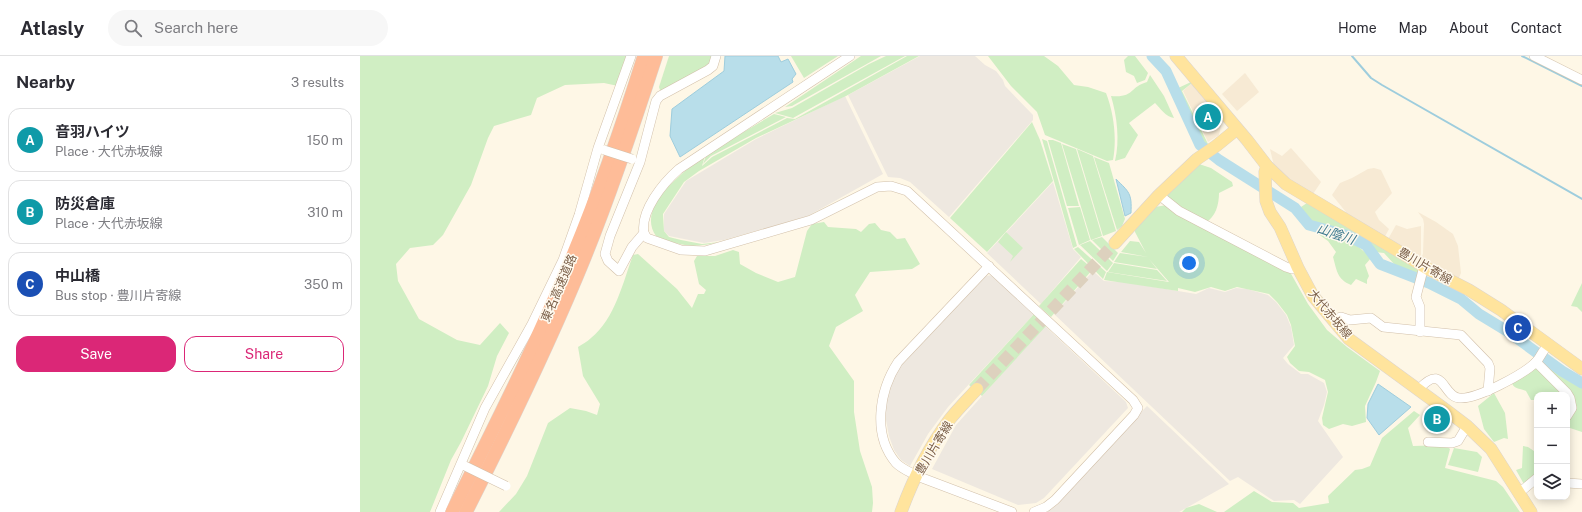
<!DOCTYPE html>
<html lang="en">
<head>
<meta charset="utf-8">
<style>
  :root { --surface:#fff; --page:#f7f7f7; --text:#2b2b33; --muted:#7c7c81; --line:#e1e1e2; --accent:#db2777 }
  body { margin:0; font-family:"Public Sans","Noto Sans JP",sans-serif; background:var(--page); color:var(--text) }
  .controls { position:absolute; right:12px; bottom:12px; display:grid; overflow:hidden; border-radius:8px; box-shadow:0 2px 10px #0003 }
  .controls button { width:36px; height:36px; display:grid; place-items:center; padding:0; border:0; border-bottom:1px solid var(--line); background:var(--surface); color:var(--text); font:20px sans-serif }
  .you { position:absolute; left:829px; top:207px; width:14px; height:14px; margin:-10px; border:3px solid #fff; border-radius:50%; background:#1a73e8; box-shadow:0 0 0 6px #1a73e833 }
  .badge { display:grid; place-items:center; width:26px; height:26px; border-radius:50%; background:var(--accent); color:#fff; font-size:13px; font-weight:700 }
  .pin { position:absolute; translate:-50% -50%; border:2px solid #fff; box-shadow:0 1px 4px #0006 }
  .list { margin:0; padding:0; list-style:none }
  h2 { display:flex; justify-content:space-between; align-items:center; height:52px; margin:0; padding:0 16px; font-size:17px }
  h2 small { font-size:13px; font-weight:400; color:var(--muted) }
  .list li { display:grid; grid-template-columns:26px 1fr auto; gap:12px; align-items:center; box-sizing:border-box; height:64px; margin:0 8px 8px; padding:0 8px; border:1px solid var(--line); border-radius:12px }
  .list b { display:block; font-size:15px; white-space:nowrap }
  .list p { margin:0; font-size:13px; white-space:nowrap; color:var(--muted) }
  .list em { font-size:13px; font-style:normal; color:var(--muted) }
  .actions { display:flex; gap:8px; padding:12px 16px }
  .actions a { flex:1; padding:9px 0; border:1px solid var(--accent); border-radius:12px; text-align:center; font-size:14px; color:var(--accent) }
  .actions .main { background:var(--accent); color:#fff }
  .icon { flex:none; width:22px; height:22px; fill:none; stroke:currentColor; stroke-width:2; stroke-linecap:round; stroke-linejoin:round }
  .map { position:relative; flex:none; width:1222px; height:456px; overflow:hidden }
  header { display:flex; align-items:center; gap:24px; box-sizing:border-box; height:56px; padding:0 20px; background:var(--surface); border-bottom:1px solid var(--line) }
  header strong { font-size:19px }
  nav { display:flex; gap:22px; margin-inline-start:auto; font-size:14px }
  .search { width:280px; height:36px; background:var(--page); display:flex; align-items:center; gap:10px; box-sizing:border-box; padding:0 14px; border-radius:22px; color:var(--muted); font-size:15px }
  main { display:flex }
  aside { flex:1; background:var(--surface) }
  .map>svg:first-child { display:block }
  .residential { fill:#f7ead4 }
  .industrial { fill:#eee8e0 }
  .green { fill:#d0eec3 }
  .water { fill:#b8deea; stroke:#9ecddd }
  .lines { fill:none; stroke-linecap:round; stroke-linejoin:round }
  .stream { stroke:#9ecddd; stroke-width:2 }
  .river { stroke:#b8deea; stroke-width:11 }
  .major-tunnel { stroke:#ddd1be; stroke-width:12; stroke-dasharray:12 6; stroke-linecap:butt }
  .minor-casing { stroke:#d2c0aa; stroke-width:10 }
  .major-casing { stroke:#ddd5cf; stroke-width:13 }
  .highway-casing { stroke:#ddd5cf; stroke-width:14 }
  .minor { stroke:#fff; stroke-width:9 }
  .major { stroke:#ffe49d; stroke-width:12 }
  .highway { stroke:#febc98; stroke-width:13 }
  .minor-bridge-casing { stroke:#d2c0aa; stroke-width:10; stroke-linecap:butt }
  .minor-bridge { stroke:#fff; stroke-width:9 }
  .labels { text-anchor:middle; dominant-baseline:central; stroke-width:3; stroke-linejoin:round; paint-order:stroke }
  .street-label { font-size:12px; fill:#7b5f48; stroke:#fffaef }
  .water-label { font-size:13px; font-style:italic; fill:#3f7b90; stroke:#fffaef }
</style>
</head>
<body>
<header>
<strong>Atlasly</strong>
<div class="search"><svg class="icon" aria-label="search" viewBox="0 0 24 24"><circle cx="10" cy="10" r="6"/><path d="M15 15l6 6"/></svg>Search here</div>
<nav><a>Home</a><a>Map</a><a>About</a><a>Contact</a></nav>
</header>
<main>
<aside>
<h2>Nearby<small>3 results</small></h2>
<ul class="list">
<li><span class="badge" style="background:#0f9aa8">A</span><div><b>音羽ハイツ</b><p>Place · 大代赤坂線</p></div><em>150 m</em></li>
<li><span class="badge" style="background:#0f9aa8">B</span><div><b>防災倉庫</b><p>Place · 大代赤坂線</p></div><em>310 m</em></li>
<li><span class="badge" style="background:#1a4fb4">C</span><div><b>中山橋</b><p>Bus stop · 豊川片寄線</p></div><em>350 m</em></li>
</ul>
<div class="actions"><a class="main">Save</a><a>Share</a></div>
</aside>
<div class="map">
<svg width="1222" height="456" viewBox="0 0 1222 456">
  <rect width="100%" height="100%" fill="#fef7e6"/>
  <g class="residential">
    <path d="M885 17 899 36 877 55 862 38Z"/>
    <path d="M832 27 862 65 859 79 848 86 823 35Z"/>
    <path d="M931 92 961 126 951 141 914 110 910 93 922 100Z"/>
    <path d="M1014 112 1021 114 1032 137 1015 156 1019 164 1029 173 1023 184 984 160 986 156 972 139 980 127 992 122 1008 113Z"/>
    <path d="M1058 156 1076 166 1093 178 1098 190 1101 217 1098 224 1060 204 1063 198 1064 168 1063 163Z"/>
    <path d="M1036 169 1047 173 1061 170V200L1059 204 1027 185Z"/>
  </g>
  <g class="industrial">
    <path d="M560 0H615L625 9 636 15 643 24 645 30 673 59V64L589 161 550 126 540 122 528 121 488 39Z"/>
    <path d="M485 40 523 118 448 160 364 184 344 187 309 180 304 175V158L326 125 396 83Z"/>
    <path d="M693 126 713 193 721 201 681 248 627 197Z"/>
    <path d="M733 215 744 225 764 226 836 238 849 232 865 236 876 232 887 233 908 239 916 246 926 259 931 271 934 289 923 302 928 308 941 318H948L964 327 967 336 964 349 958 365 983 401 940 448 934 444 914 445 878 421 870 425 694 258Z"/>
    <path d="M634 219 675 257 588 351 568 378 550 410 541 404 534 394 529 380 526 364V350L529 334 535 320 540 311 625 220Z"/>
    <path d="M685 270 766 346 768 352 684 442 676 447 658 449 572 413 596 369Z"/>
    <path d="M787 350 869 428 819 456H687L698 448 730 410Z"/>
  </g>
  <g class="green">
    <path d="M0 0H267L258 30 244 27 205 29 177 42 171 59 134 70 128 82 111 129 83 179 73 189 50 192 36 208 38 225 59 263 97 284 120 289 140 267 149 277 137 300 128 330 101 386 91 404 70 456H0Z"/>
    <path d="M309 0H353L350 9 304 35 300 34 299 31Z"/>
    <path d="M431 0H478L444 22Z"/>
    <path d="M501 0H521L432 50 425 51Z"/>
    <path d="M526 0H545L433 62 415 57 432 52 509 8Z"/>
    <path d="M547 0H559L486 40 396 82 339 115 324 126 303 158 304 175 309 181 321 184 342 188 360 186C333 192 322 191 296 180 275 151 325 114 345 100L342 110 352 101 427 62 435 63Z"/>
    <path d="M628 0H684L698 10 714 29 728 31 746 37C754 58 757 82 753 104L747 105 685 79 677 56 651 30Z"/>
    <path d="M768 0H775L788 17 785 24 777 27 774 20 766 16 764 4Z"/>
    <path d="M790 19 804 40 814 62C806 61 800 52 795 47L769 67 778 79 765 102 755 105C760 85 757 60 751 40 775 42 769 31 787 26Z"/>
    <path d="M831 26 832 27 822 35 848 88 844 90 838 82 816 33Z"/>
    <path d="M414 58 426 61 351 100 343 108 346 100 355 93Z"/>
    <path d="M672 66 680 84 693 125 627 196 590 162Z"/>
    <path d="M682 83 687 85 717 190 713 192Z"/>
    <path d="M688 84H693L701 87 719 150H707Z"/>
    <path d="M702 88 716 93 742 180 731 184Z"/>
    <path d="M717 93 733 100 756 175 743 180Z"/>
    <path d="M734 101 749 107 765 163 762 170 757 174Z"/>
    <path d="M839 108 851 112 872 126 873 130 859 137C859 148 856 161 845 167L807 143 806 138Z"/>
    <path d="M947 147 1062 212 1059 221 1035 209 1024 197 1015 196 1006 187 987 177 952 169 944 159 941 151Z"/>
    <path d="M807 149 930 216 948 248 967 274 987 291 1020 315 1016 326 1005 350 1006 366 992 370 983 368 969 373 963 369 962 362 968 336 965 324 949 316 939 315 930 307 927 301 935 290 931 269 927 259 917 246 909 238 877 231 865 235 851 231 835 236 818 232V235L744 224 747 216 809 226 789 203 797 213 754 206 760 197 788 201 761 196 770 185 779 186 786 197 775 176V171L795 151Z"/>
    <path d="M720 151 730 184 719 189 708 152Z"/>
    <path d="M464 166 468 171 496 173 501 176 509 168 515 167 521 174 530 176 537 183 545 182 560 208 552 213 510 216 495 239 503 255 476 271 469 290 494 325V356L500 395 512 431 513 447 512 456H139L156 438 167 420 188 367 210 352 226 355 237 359 240 348 223 320 218 291C222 288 227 286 231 282 255 263 263 226 273 199L278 198 317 233 332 252 338 238H344L346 234 339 228 334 205 337 200H355L373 194 379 196 380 208 396 217 418 226 435 221 447 175 452 168Z"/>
    <path d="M950 172C976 180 992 182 1011 202L1005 209 1009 220 1007 224V228L996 223 991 229C977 223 977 215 973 201L976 196 968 185Z"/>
    <path d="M646 176 663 192 650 206 653 200 638 186Z"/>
    <path d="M742 181 758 197 753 205 732 184Z"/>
    <path d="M730 185 753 207 747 215 720 189Z"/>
    <path d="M718 191 746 216 743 223 714 193Z"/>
    <path d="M721 203 733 213 691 261 679 250Z"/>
    <path d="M754 207 797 214 807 225 748 216Z"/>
    <path d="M1222 227V256L1217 251 1211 250Z"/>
    <path d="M675 257 687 269 622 340 609 329Z"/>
    <path d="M1181 304 1222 331V376L1207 371C1207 356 1219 355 1213 340L1180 305Z"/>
    <path d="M1176 308 1206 339H1177V344H1171L1166 335C1159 332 1153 333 1151 325Z"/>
    <path d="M1134 337 1145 357 1148 383 1144 382 1134 386 1124 373 1118 350Z"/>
    <path d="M1054 355 1060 359 1048 372 1053 390 1086 389 1090 393 1085 412 1136 425 1143 431 1160 456H864L894 435 912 446 933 447 939 452 969 447 968 440 995 414 1002 413 1010 410 1022 382Z"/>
    <path d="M1163 390 1168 391 1177 397V419L1165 430 1156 414 1162 412Z"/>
    <path d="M1094 392 1117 396 1122 401 1118 416 1088 409Z"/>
    <path d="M839 448 857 456H822L826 452Z"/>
  </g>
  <g class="water">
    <path d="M365 0H418L421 6 428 3 436 18 432 23 433 26 320 101 310 80 312 53 364 15Z"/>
    <path d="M756 123C769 136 772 137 771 157L765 160Z"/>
    <path d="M1018 328 1051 351 1019 379 1007 362 1008 348Z"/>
  </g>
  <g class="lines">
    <g class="stream">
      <path d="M992 0 1011 22 1022 29 1222 143"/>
      <path d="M1162 0 1222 30"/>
    </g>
    <path class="river" d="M792 0 806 15 840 89 859 104 935 152 949 169 986 179 1006 189 1020 208 1069 227 1101 243 1119 258 1147 275 1202 315 1222 327"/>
    <path class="major-tunnel" d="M617 333 755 187"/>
    <defs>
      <g id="minor">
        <path d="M490 0 319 113C303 127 280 155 284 177L287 182 321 194 345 195 451 164 517 131 531 130 547 135 773 344 778 352 774 359 695 444 686 451 674 456"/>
        <path d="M1174 0 1222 24"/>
        <path d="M799 139 819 155 926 211 932 213 938 212"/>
        <path d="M284 177 272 191 259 215 248 205 245 198 250 180 280 106 296 45 300 40 348 14 353 10 356 0"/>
        <path d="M629 210 538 306C519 335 512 379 536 407 542 413 550 416 557 420L652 456"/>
        <path d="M973 264 981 261 990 264 1011 262 1023 271 1101 279 1128 307 1130 312 1128 335"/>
        <path d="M1060 276V251L1056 241 1064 210"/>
        <path d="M1176 306 1207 337 1210 342 1212 352 1207 360"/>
        <path d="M1059 333C1084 306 1082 340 1099 342 1116 344 1164 318 1176 306 1181 301 1182 294 1189 289"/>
        <path d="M1068 386 1092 387 1098 385 1107 370"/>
        <path d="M1207 427 1222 428"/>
        <path d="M1159 437 1177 422"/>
        <path d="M80 456 125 352 172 268 203 204 219 159 238 92 271 0"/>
      </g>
      <g id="major">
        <path d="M816 0 887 84 907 110 926 128 1070 214 1109 234 1141 254 1222 313"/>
        <path d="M907 110 905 116 906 145 910 156 920 171 938 212 953 240 989 283 1086 354 1107 370 1131 393 1171 456"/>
        <path d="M755 187 799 139 837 103 856 90 877 73"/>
        <path d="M541 456C553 423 569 391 590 363 598 353 608 343 617 333"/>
      </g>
      <g id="highway">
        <path d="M92 456C134 371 177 287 213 199 240 134 263 67 284 0"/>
        <path d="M106 456C148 373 189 289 224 203 251 137 274 68 296 0"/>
      </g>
    </defs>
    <use href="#minor" class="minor-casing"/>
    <use href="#major" class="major-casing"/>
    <use href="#highway" class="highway-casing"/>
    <use href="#minor" class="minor"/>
    <use href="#major" class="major"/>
    <use href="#highway" class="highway"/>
    <defs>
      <g id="minor-bridge">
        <path d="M244 94 272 103"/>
        <path d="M105 410 146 430"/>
      </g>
    </defs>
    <use href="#minor-bridge" class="minor-bridge-casing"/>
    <use href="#minor-bridge" class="minor-bridge"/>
  </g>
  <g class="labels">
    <g class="street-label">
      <text transform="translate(1065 210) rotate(30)">豊川片寄線</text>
      <text transform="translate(199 232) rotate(-67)">東名高速道路</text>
      <text transform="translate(970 258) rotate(50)">大代赤坂線</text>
      <text transform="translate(574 392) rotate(-59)">豊川片寄線</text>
    </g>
    <g class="water-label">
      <text transform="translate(976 178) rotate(19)">山陰川</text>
    </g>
  </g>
</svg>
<div class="controls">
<button>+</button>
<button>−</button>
<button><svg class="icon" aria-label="layers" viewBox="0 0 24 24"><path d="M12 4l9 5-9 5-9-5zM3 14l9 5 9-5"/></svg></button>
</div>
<div class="you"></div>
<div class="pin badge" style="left:848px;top:61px;background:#0f9aa8">A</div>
<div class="pin badge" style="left:1077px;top:363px;background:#0f9aa8">B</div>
<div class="pin badge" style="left:1158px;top:272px;background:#1a4fb4">C</div>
</div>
</main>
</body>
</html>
